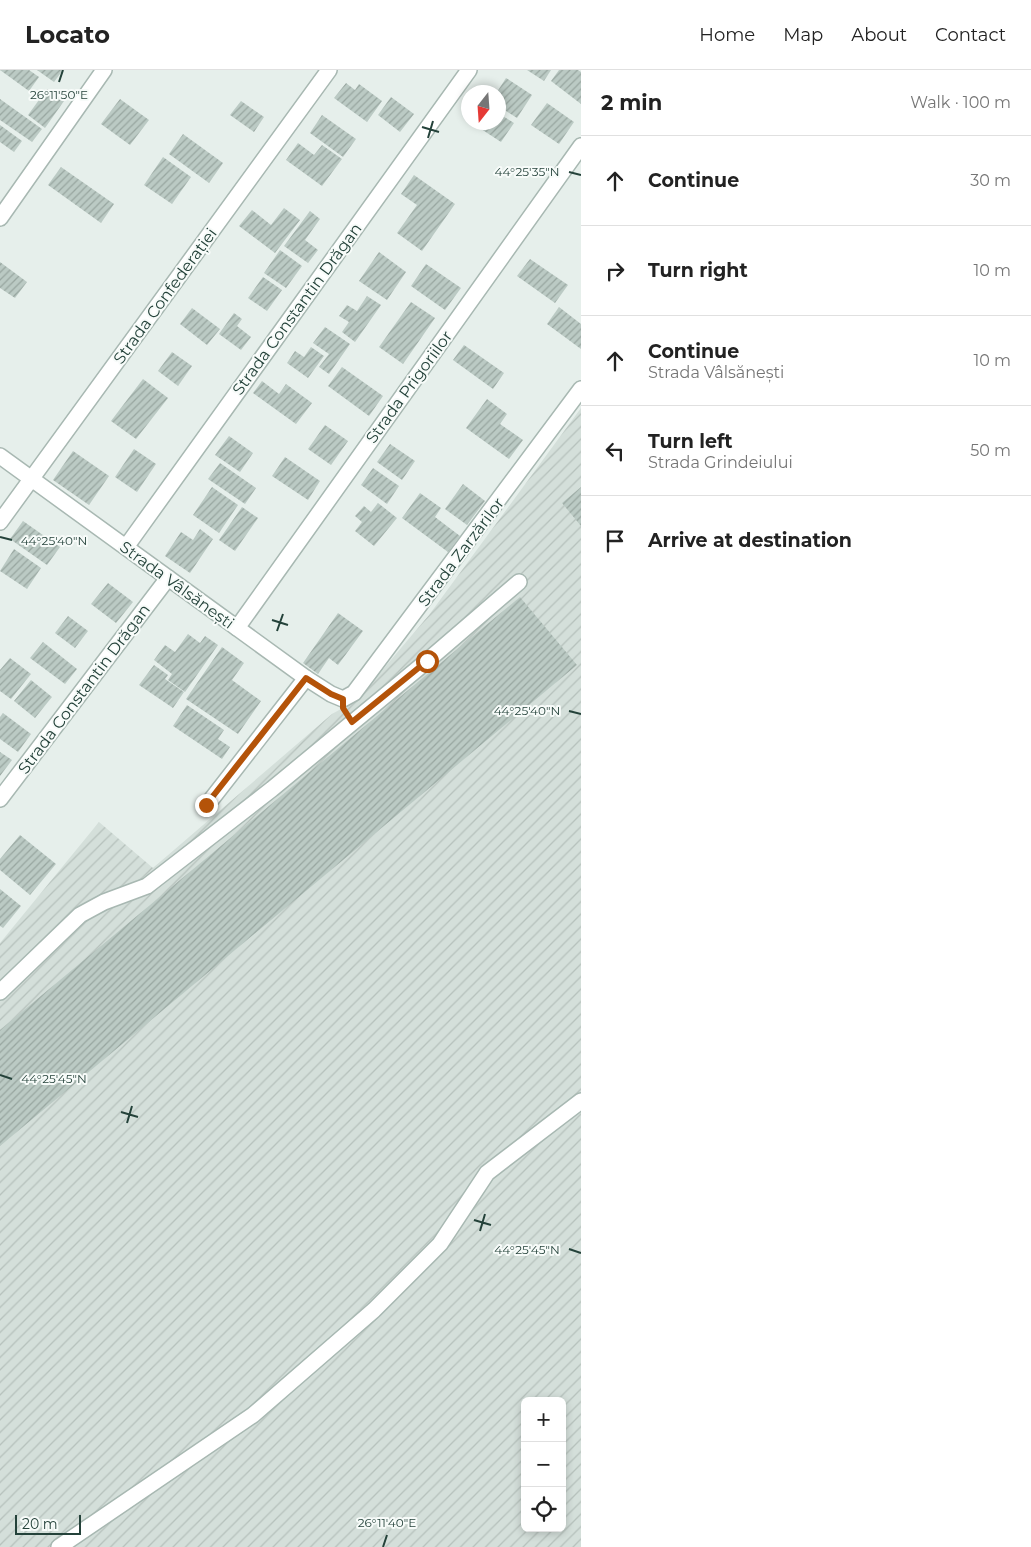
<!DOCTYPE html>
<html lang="en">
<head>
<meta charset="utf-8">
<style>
  :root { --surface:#fff; --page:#f6f6f6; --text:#222; --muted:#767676; --line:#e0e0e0 }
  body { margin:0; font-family:Montserrat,sans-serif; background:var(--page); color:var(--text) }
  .controls { position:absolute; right:15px; bottom:15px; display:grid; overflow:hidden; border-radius:8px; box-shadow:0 2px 8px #0003 }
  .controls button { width:45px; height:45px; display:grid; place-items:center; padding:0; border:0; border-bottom:1px solid var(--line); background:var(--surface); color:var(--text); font:25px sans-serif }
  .compass { position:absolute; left:461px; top:15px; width:45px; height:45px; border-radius:50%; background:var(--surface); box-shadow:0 2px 8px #0003; rotate:197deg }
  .scale { position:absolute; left:15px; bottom:12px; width:66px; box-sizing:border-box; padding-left:5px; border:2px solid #24423a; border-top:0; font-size:14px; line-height:18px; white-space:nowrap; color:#24423a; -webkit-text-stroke:4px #f7fbf9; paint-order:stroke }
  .stop { position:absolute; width:15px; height:15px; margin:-11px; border:4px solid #b45309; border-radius:50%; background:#fff }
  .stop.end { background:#b45309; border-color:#fff; box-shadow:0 1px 5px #0008 }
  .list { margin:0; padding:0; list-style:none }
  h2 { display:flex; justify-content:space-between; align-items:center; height:65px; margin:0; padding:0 20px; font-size:21px }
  h2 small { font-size:16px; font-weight:400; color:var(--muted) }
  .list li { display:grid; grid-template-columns:32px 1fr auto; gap:15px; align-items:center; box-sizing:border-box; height:90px; padding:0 20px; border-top:1px solid var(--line) }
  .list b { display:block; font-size:19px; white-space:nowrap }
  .list p { margin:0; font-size:16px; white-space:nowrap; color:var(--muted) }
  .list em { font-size:16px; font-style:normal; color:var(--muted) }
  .icon { flex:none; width:28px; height:28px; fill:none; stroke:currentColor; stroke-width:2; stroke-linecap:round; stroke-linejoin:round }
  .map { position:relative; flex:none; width:581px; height:1477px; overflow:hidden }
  header { display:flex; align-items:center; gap:30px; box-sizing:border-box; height:70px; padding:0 25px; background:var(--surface); border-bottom:1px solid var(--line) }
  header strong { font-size:24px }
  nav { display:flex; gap:28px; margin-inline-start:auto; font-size:18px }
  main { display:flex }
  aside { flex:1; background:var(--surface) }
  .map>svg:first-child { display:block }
  .industrial { fill:url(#industrial-furrows); fill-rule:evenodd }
  .building { fill:url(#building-hatch) }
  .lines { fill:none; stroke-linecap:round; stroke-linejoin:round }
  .minor-casing { stroke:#a8b8b2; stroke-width:18 }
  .minor { stroke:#fff; stroke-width:15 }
  .route { stroke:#b45309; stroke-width:6 }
  .ticks { fill:none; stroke:#24423a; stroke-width:2 }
  .labels { text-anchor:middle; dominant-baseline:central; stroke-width:4; stroke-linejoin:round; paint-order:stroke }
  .street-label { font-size:16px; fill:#24423a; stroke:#f7fbf9 }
  .ticks-label { font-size:12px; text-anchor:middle; fill:#24423a; stroke:#f7fbf9; stroke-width:4; stroke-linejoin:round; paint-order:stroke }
</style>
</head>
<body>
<header>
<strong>Locato</strong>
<nav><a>Home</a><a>Map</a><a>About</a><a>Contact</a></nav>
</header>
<main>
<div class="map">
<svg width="581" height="1477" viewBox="0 0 581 1477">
  <defs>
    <pattern id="industrial-furrows" width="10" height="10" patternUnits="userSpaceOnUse" patternTransform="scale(1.25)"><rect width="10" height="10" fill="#d4dfda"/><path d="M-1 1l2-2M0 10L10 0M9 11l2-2" fill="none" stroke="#b6c1bc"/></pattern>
    <pattern id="building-hatch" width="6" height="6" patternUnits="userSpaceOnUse" patternTransform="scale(1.25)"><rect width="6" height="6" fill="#bbcac4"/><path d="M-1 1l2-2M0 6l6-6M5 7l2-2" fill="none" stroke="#98a6a0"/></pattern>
  </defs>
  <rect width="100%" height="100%" fill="#e6efeb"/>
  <path class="industrial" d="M581 338V1477H0V873L99 752 153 798 332 644 357 630 429 545ZM525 1331H562V1458H525Z"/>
  <g class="building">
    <path d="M0 0H29L39 7 29 21Z"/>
    <path d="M37 0H63L54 12Z"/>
    <path d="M527 0H551L544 11Z"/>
    <path d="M559 0H578L581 2V34L551 11Z"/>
    <path d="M506 8 532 25 517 48 498 36 497 22Z"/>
    <path d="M346 13 355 20 359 14 382 31 367 52 334 28Z"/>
    <path d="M47 19 64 31 45 58 28 45Z"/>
    <path d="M391 27 414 44 400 62 378 45Z"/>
    <path d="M0 29 42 59 32 72 0 50Z"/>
    <path d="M120 29 149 50 130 75 101 54Z"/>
    <path d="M241 31 264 47 254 62 230 45Z"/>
    <path d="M547 33 574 52 559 74 531 55Z"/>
    <path d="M498 43 514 53 501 72 478 57 481 52H498Z"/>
    <path d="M322 45 356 69 343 87 310 63Z"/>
    <path d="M0 55 22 71 14 82 0 72Z"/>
    <path d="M183 64 223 93 209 113 169 84Z"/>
    <path d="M298 73 314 85 322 75 342 89 322 116 286 90Z"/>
    <path d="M163 87 191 107 172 134 144 115Z"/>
    <path d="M61 97 114 134 101 153 48 115Z"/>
    <path d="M414 105 455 134 422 181 397 163 417 135 401 124Z"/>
    <path d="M284 138 300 150 275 183 239 156 252 140 271 155Z"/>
    <path d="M310 141 320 149 305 170 318 180 308 193 284 176Z"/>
    <path d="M280 180 302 196 286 218 264 203Z"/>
    <path d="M379 182 406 202 387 230 359 211Z"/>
    <path d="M530 189 568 215 555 233 517 206Z"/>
    <path d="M0 192 27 212 15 228 0 218Z"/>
    <path d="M426 194 461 218 445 240 411 216Z"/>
    <path d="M263 207 282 220 267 241 248 228Z"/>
    <path d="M367 226 381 235 355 272 342 262 349 252 339 246 347 235 357 241Z"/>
    <path d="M411 232 435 248 403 294 379 277Z"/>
    <path d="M559 237 581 254V279L547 254Z"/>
    <path d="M192 238 220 259 207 275 180 254Z"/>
    <path d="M234 243 242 249 237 256 251 267 241 280 219 264Z"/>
    <path d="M325 257 350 274 329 304 319 297 329 284 313 273Z"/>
    <path d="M464 275 504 303 493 319 453 290Z"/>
    <path d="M311 277 324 286 308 308 287 293 295 281 304 287Z"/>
    <path d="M172 282 192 296 178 316 158 301Z"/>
    <path d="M342 297 383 326 369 346 328 316Z"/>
    <path d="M143 309 168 328 136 369 111 351Z"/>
    <path d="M262 311 279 324 286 314 312 333 296 354 253 323Z"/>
    <path d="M487 329 507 344 500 354 523 370 509 389 466 358Z"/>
    <path d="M325 355 348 371 331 395 308 379Z"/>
    <path d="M229 366 253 383 240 402 215 385Z"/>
    <path d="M390 374 415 391 402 410 377 392Z"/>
    <path d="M134 379 156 394 137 422 115 407Z"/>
    <path d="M73 381 109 406 89 435 53 410Z"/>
    <path d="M285 387 320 411 308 430 272 406Z"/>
    <path d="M220 393 256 418 245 434 208 409Z"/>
    <path d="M373 398 399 416 387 434 361 415Z"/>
    <path d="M463 414 485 431 467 455 445 439Z"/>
    <path d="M212 417 238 435 219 463 193 445Z"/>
    <path d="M581 417V456L562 433Z"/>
    <path d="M420 423 441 438 435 447 460 466 448 482 402 448Z"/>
    <path d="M378 433 397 448 374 476 355 461 362 452 355 446 364 436 371 442Z"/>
    <path d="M242 437 258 448 235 481 219 470Z"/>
    <path d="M23 451 60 477 47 495 10 469Z"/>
    <path d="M200 459 213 469 190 503 165 486 181 462 193 470Z"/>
    <path d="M14 479 41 498 27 519 0 501Z"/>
    <path d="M108 513 133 532 116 553 91 534Z"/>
    <path d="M520 527 577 595 0 1076V960Z"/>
    <path d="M338 543 363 561 338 595 329 588 318 604 303 593Z"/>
    <path d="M68 546 88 561 75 578 55 563Z"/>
    <path d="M188 564 200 573 205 566 218 575 185 622 168 610 172 604 154 590 165 575 175 582Z"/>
    <path d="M43 572 77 599 65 614 30 588Z"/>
    <path d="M222 577 244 593 232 610 261 631 238 664 186 629Z"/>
    <path d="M10 588 31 604 11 629 0 621V600Z"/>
    <path d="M154 595 168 605 165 609 184 622 173 638 139 615Z"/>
    <path d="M31 610 52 627 35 648 14 631Z"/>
    <path d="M187 635 224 660 218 669 230 677 222 689 173 656Z"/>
    <path d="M3 643 31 664 18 682 0 669V647Z"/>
    <path d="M0 682 12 690 0 706Z"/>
    <path d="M20 765 56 794 30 825 0 800V789Z"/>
    <path d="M0 819 21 836 3 858 0 856Z"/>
  </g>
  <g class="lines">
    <defs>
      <g id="minor">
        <path d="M0 148 104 0"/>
        <path d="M0 386 306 608 331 624 343 629 354 623 581 319"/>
        <path d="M0 452 329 0"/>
        <path d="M126 477 469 0"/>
        <path d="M237 558 581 76"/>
        <path d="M0 729 168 508"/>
        <path d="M207 735 306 608"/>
        <path d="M0 922 80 845 104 832 147 816 272 719 427 591 519 512"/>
        <path d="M59 1477 253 1345 374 1240 440 1174 487 1103 581 1031"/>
      </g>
    </defs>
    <use href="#minor" class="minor-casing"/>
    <use href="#minor" class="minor"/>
  </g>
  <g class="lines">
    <path class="route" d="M206 735 306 608 331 624 343 629V638L352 652 427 591"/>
  </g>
  <path class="ticks" d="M59 12 63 0M422 57 439 62M428 68 433 51M569 102 581 105M0 467 12 470M272 550 288 555M277 561 283 544M569 641 581 644M0 1005 12 1009M121 1042 138 1047M127 1053 132 1036M474 1150 491 1155M480 1161 485 1144M569 1179 581 1183M383 1477 387 1465"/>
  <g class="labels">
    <g class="street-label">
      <text transform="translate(165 226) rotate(-54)">Strada Confederației</text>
      <text transform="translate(297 239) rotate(-54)">Strada Constantin Drăgan</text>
      <text transform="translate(409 317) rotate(-54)">Strada Prigoriilor</text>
      <text transform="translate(461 482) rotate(-53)">Strada Zarzărilor</text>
      <text transform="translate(177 515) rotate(36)">Strada Vâlsănești</text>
      <text transform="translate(84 619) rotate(-53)">Strada Constantin Drăgan</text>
    </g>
  </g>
  <g class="ticks-label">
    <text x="59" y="29">26°11'50"E</text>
    <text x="527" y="106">44°25'35"N</text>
    <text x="54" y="475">44°25'40"N</text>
    <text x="527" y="645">44°25'40"N</text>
    <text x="54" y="1013">44°25'45"N</text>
    <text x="527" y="1184">44°25'45"N</text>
    <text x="387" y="1457">26°11'40"E</text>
  </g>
</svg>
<div class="controls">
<button>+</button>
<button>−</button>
<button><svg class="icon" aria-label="locate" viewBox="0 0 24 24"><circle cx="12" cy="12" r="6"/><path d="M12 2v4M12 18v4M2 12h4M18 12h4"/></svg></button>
</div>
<svg class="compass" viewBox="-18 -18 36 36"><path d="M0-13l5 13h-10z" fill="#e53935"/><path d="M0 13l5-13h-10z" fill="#767676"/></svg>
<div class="scale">20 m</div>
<div class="stop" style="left:427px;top:591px"></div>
<div class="stop end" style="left:206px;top:735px"></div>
</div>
<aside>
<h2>2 min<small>Walk · 100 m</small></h2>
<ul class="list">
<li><svg class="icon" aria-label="ahead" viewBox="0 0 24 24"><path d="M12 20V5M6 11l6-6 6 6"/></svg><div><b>Continue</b></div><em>30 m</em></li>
<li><svg class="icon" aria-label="right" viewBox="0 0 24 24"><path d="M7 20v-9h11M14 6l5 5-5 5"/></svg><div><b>Turn right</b></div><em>10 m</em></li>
<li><svg class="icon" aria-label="ahead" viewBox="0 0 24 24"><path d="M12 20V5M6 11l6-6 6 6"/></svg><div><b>Continue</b><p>Strada Vâlsănești</p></div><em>10 m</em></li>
<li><svg class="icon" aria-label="left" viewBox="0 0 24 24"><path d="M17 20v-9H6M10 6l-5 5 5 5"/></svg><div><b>Turn left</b><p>Strada Grindeiului</p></div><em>50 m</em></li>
<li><svg class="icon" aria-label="arrive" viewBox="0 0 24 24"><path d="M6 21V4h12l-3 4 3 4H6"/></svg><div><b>Arrive at destination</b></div></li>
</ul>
</aside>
</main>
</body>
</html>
